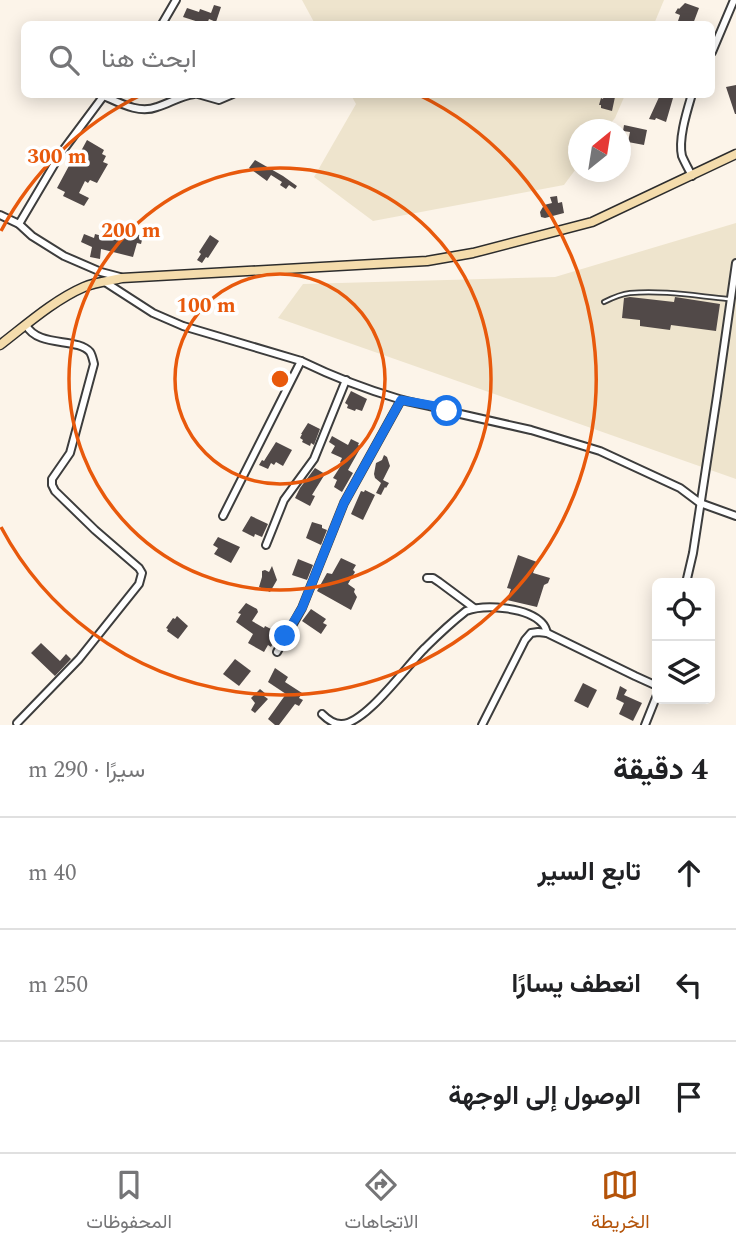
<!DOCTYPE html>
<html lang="ar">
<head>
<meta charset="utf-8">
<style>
  :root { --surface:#fff; --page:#f6f6f6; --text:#202124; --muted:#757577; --line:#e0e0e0; --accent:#b45309 }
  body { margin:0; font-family:Spectral,Vazirmatn,serif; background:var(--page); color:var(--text); direction:rtl }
  .controls { position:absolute; right:21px; bottom:21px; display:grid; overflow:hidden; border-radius:10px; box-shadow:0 4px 18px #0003 }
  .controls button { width:63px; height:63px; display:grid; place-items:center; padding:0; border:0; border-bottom:2px solid var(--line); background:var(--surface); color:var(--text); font:35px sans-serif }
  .compass { position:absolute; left:568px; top:119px; width:63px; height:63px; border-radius:50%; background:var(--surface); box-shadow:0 4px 18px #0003; rotate:30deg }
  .stop { position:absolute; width:21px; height:21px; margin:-16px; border:5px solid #1a73e8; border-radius:50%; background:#fff }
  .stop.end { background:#1a73e8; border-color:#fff; box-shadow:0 2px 7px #0008 }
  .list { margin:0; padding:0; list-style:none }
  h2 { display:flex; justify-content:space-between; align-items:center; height:91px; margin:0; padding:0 28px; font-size:30px }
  h2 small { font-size:23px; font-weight:400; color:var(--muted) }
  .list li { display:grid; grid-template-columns:46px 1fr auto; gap:21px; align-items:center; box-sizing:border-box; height:112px; padding:0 28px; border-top:2px solid var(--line) }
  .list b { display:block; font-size:26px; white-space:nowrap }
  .list em { font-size:23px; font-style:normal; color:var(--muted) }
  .icon { flex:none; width:38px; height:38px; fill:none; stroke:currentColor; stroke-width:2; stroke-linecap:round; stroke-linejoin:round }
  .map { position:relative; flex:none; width:736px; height:725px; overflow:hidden; direction:ltr }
  .search { position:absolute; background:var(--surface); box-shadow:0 4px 18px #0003; left:21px; right:21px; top:21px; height:77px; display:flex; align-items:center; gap:18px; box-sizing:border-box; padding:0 24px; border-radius:10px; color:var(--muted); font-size:26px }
  .sheet { height:427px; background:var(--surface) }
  nav { display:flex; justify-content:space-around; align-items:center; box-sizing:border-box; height:98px; border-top:2px solid var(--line); background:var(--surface); font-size:19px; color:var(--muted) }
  nav a { display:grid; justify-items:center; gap:4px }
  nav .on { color:var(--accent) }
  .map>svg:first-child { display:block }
  .farmland { fill:#eee4cd }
  .building { fill:#514948 }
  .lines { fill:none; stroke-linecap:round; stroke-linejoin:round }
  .lane-casing { stroke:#3d3d3d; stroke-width:6 }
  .street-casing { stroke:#3d3d3d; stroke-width:10 }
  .secondary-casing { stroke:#2c2c2c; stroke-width:11 }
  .lane { stroke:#fff; stroke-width:2.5 }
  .street { stroke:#fff; stroke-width:6 }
  .secondary { stroke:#f4dcac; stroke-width:8 }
  .route { stroke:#1a73e8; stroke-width:9 }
  .ring { fill:none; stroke:#e8590c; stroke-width:3.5 }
  .centre { fill:#e8590c; stroke:#fff; stroke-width:3.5 }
  .ring-label { font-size:21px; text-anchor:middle; font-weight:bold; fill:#e8590c; stroke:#fff; stroke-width:7; stroke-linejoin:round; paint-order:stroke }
</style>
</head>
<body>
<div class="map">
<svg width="736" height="725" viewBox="0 0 736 725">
  <rect width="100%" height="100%" fill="#fcf4e9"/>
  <g class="farmland">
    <path d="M302 0H664L654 24H315Z"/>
    <path d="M351 95H625L615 118 606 129 578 130V166L564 185 373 221 314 177 356 104Z"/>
    <path d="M736 223V479L278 318 303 284 555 277Z"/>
  </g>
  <g class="building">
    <path d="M685 3 699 8 693 24 678 21 680 15 675 13 678 8 679 9Z"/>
    <path d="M214 5 221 7 216 22 209 19 207 24H205L183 17 187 8 199 12 200 9 211 13Z"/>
    <path d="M736 85V114H735L726 87Z"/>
    <path d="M604 94 615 97 612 111 601 108V105H599L601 98 603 99Z"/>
    <path d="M660 95 673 98 666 122 656 118 655 120 649 119Z"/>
    <path d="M624 125 647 130 644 145 628 142 630 132 623 131Z"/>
    <path d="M87 140 104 150 102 154 106 156 103 162 108 164 97 183 90 180 88 183 85 181 79 193 89 198 84 206 63 196 65 192 57 188 71 162 74 164Z"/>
    <path d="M255 160 283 176 297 186 295 189 289 185 286 189 280 185 282 182 271 175 267 181 249 168Z"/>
    <path d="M557 196 558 203 562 202 564 213 545 218 541 217 540 212 544 205 552 203 550 197Z"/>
    <path d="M112 227 143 236 141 244 137 243 133 257 101 249 100 259 90 257 92 247 81 242 84 234 94 238 95 234 109 238Z"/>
    <path d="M210 235 219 241 208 258 206 257 202 263 197 260 201 254 199 252Z"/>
    <path d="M630 297 674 302 675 297 720 304 716 331 671 325 670 330 640 326V320L622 318 624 298Z"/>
    <path d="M351 391 367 399 362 411 356 409 355 411 347 408 348 405 345 403Z"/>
    <path d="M308 423 320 429 314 445 311 443 310 446 302 442 303 440 300 438 302 434H301Z"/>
    <path d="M332 436 348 445 351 439 359 443 358 445 361 447 348 470 353 473 342 492 334 487 337 480 333 478 342 464 340 462 342 458 331 453 335 446 329 442Z"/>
    <path d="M276 442 292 450 283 466 276 462 274 465 271 463 268 469 259 465 262 460 264 461Z"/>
    <path d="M384 455 387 457 390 466 383 480 389 483 386 488 385 487 381 495 376 493 381 483 375 478 374 474 376 463 382 460Z"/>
    <path d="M315 468 325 474 312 495 315 496 310 506 295 498 300 488Z"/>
    <path d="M365 490 375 495 363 520 351 514 361 491 364 492Z"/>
    <path d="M251 516 268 524 262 537 255 534 254 537 242 531Z"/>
    <path d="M312 522 322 525V528L327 530 321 545 306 538Z"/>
    <path d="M218 537 240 547 231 563 214 554 218 548 213 545Z"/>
    <path d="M518 555 537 562 533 573 550 578 548 583 544 585 537 607 507 600 511 589 507 588Z"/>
    <path d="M341 558 356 565 353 570 355 572 348 584 355 589 354 592 357 597 351 610 317 591 327 573 332 574Z"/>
    <path d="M298 559 313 565 307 580 292 575Z"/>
    <path d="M272 566 277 580 270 592 259 587 262 577V571L265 570 269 572Z"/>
    <path d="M246 603 257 609 258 612 252 621 264 628 265 626 279 633 271 647 268 645 264 652 248 643 253 634 236 622 241 614 238 613Z"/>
    <path d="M311 609 326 619 323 623 327 625 321 634 302 621Z"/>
    <path d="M177 616 188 626 178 639 167 631 168 629 166 628 173 618 175 619Z"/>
    <path d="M41 643 60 661 66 654 71 659 55 676 31 653Z"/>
    <path d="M235 659 251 671 239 686 223 674Z"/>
    <path d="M275 668 288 677 285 682 302 693 299 698 303 700 299 706 295 704 279 725H275L268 719 286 694 268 682Z"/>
    <path d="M583 683 597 690 588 708 574 701Z"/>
    <path d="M620 686 627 690 624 695 642 703 633 721 619 714 624 703 616 699Z"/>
    <path d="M260 689 266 694 264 696 268 699 255 713 251 710 255 703 251 698Z"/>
  </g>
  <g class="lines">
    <defs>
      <path id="lane" d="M604 302C612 298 621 294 630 293 662 290 696 296 728 299"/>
      <g id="street">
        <path d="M162 24 176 0"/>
        <path d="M712 52 734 0"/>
        <path d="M198 94 219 100 233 94"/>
        <path d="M104 96C120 103 139 114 157 107 170 103 180 96 194 94"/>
        <path d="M692 176C689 170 685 163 682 156 678 139 687 111 692 94"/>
        <path d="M0 215 19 224 32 236 64 256 101 272 120 277"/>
        <path d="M19 224 61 153 105 94"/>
        <path d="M105 282 153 313 183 326 301 361C332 376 365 389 399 399 415 404 431 405 447 411L531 430 600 451 680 488 700 503 736 516"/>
        <path d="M223 516 301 361"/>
        <path d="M266 545 284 500 314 459 346 380"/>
        <path d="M427 578H433L439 582 474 608"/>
        <path d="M686 583 693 553 717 396 736 263"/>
        <path d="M277 652 302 608 344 503 401 400"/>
        <path d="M322 714C327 719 333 724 341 724 365 725 408 664 425 648 438 635 452 622 466 611 485 604 527 607 542 623 544 625 546 629 547 633"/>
        <path d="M17 723 79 659 139 584 142 573 139 568 95 530 55 491 52 485V479L70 453 94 364C93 360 92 355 90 352 77 337 38 348 26 325"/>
        <path d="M482 725 525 640 531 633 538 632 547 633 635 676 657 686"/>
        <path d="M645 725 657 695"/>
      </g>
      <path id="secondary" d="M0 345C26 325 54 300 84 287 96 282 109 281 122 278L427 261 473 253 592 222 736 154"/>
    </defs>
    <use href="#lane" class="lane-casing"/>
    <use href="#street" class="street-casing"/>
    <use href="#secondary" class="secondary-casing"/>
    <use href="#lane" class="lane"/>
    <use href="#street" class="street"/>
    <use href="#secondary" class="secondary"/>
  </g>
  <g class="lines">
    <path class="route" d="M285 636 302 608 344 503 401 400 435 406 447 411"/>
  </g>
  <g class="ring">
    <circle cx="280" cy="379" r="105"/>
    <circle cx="280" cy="379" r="211"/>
    <path d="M1 231A316 316 0 0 1 141 95M419 95A316 316 0 1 1 1 527"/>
  </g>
  <circle cx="280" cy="379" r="10" class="centre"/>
  <g class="ring-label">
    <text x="57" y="163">300 m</text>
    <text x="131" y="237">200 m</text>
    <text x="206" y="312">100 m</text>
  </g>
</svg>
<div class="controls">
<button><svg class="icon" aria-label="locate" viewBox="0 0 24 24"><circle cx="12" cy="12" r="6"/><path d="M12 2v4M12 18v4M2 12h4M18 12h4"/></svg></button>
<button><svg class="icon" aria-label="layers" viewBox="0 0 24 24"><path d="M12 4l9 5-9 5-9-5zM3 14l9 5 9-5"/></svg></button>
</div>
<svg class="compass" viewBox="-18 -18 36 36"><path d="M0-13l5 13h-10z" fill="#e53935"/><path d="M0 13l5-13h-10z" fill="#757577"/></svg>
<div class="stop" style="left:447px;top:411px"></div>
<div class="stop end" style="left:285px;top:636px"></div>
<div class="search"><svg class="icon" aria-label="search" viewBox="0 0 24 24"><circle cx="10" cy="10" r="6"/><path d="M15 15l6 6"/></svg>ابحث هنا</div>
</div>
<section class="sheet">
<h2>4 دقيقة<small>سيرًا · 290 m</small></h2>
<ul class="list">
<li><svg class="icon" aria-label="ahead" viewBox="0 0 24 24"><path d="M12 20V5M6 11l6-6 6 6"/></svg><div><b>تابع السير</b></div><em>40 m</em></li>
<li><svg class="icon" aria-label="left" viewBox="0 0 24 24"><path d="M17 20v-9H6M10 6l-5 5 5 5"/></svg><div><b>انعطف يسارًا</b></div><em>250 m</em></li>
<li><svg class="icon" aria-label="arrive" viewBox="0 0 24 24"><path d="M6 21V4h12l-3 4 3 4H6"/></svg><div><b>الوصول إلى الوجهة</b></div></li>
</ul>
</section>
<nav>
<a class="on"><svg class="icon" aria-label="map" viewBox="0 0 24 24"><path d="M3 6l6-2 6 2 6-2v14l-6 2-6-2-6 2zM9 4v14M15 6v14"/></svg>الخريطة</a>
<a><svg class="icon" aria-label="directions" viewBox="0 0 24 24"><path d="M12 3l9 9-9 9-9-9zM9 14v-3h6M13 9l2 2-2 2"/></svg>الاتجاهات</a>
<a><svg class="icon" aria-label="saved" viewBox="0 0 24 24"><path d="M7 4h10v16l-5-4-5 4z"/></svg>المحفوظات</a>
</nav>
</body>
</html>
